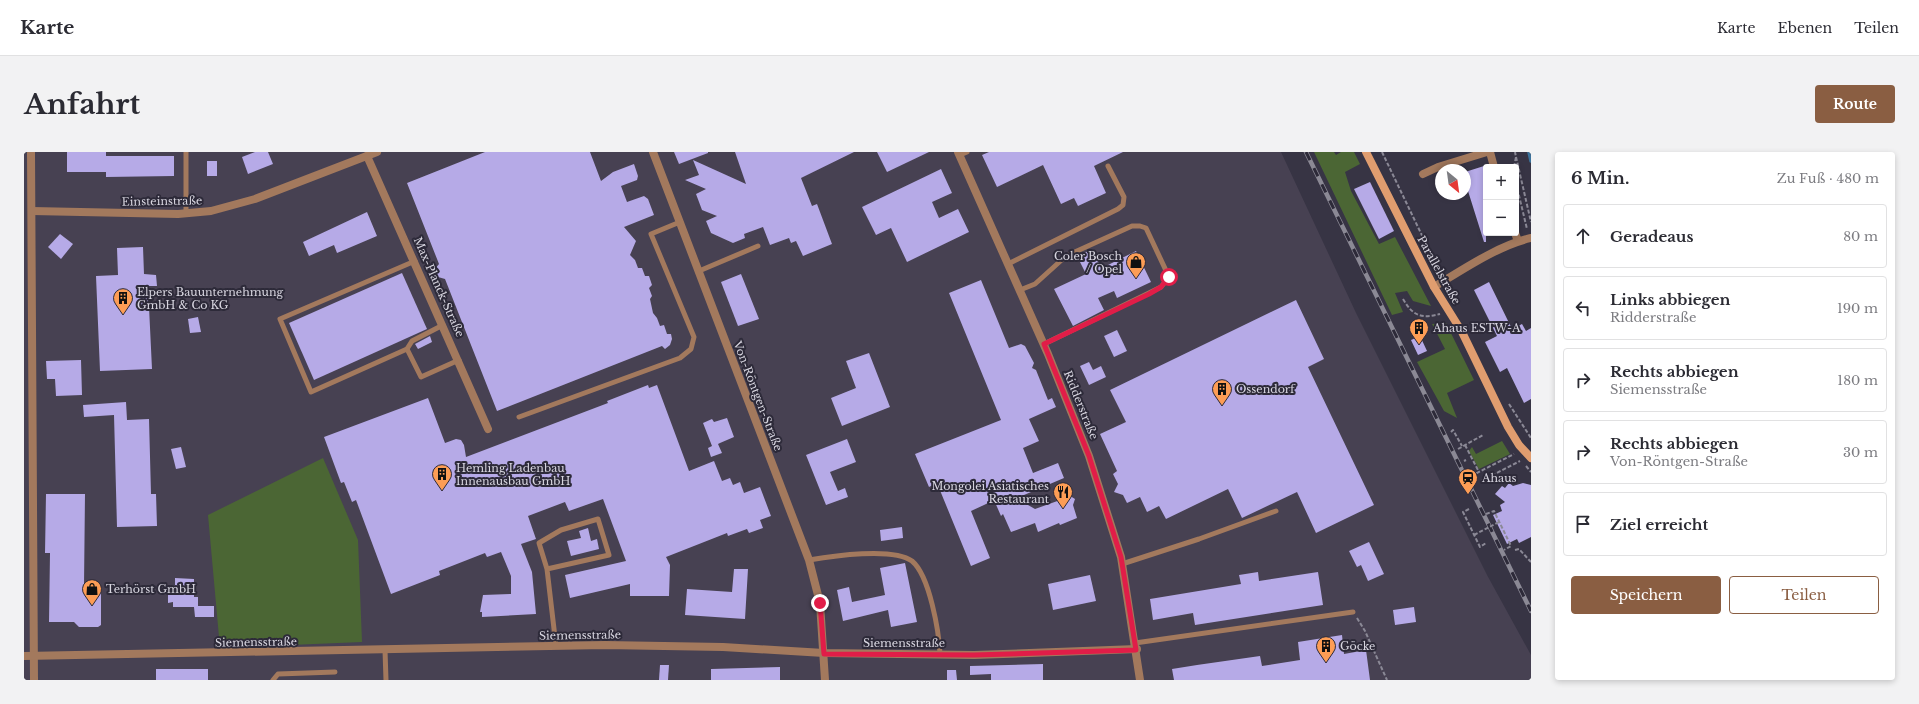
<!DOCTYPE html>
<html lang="de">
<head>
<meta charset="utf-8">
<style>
  :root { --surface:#fff; --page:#f2f2f3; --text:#2b2b33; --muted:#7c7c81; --line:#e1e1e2; --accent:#8a5e42 }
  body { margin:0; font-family:"Libre Baskerville",serif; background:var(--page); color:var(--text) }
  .controls { position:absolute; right:12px; top:12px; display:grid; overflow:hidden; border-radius:4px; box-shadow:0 2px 6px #0003 }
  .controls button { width:36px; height:36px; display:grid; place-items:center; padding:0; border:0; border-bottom:1px solid var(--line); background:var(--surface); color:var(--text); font:20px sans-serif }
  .compass { position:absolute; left:1411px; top:12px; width:36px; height:36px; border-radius:50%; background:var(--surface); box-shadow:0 2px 6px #0003; rotate:151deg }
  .stop { position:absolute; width:12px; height:12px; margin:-9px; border:3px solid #e11d48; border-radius:50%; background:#fff }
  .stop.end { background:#e11d48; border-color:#fff; box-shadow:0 1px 4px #0008 }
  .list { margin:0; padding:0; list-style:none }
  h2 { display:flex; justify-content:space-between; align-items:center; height:52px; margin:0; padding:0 16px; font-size:17px }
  h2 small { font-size:13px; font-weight:400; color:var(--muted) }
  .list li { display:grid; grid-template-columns:26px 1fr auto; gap:12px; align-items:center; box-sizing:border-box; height:64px; margin:0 8px 8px; padding:0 8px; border:1px solid var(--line); border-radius:4px }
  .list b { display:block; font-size:15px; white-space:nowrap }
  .list p { margin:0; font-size:13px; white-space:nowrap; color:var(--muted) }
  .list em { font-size:13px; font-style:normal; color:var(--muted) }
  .actions { display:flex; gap:8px; padding:12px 16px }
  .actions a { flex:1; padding:9px 0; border:1px solid var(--accent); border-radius:4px; text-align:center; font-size:14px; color:var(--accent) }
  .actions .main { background:var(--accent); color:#fff }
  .icon { flex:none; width:22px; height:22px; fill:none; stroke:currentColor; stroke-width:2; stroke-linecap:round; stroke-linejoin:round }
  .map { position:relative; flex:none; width:1507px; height:528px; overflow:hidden; border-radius:4px }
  header { display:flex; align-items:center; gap:24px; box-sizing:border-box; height:56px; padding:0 20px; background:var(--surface); border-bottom:1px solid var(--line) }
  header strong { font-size:19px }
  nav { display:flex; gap:22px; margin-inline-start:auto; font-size:14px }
  .intro { display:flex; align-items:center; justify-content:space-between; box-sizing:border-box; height:96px; padding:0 24px }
  h1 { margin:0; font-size:28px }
  .button { padding:10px 18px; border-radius:4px; background:var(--accent); color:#fff; font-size:14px; font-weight:700 }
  main { display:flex; gap:24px; padding:0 24px }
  aside { flex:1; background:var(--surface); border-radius:4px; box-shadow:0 2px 6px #0003 }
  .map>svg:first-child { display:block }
  .industrial { fill:#474152 }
  .green { fill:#4b6634 }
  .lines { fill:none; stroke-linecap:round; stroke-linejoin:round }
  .stream { stroke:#3b729b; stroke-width:3.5 }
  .building { fill:#b6aae7 }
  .path { stroke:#8b8996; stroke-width:2; stroke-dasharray:4 2; stroke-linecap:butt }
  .lane { stroke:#a3795d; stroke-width:5 }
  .street { stroke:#a3795d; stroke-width:8 }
  .secondary { stroke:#e09d6f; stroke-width:8 }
  .rail-casing { stroke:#8b8995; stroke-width:4.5 }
  .rail { stroke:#2d2a39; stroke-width:3; stroke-dasharray:9; stroke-linecap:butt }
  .path-bridge { stroke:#8b8996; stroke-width:2; stroke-dasharray:4 2; stroke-linecap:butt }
  .route { stroke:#e11d48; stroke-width:5 }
  .labels { text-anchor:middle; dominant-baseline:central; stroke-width:4; stroke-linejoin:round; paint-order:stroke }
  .street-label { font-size:11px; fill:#d8d6e0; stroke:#2d2a39 }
  .poi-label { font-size:11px; fill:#d8d6e0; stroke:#2d2a39; text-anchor:start }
</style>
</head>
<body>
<header>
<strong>Karte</strong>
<nav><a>Karte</a><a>Ebenen</a><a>Teilen</a></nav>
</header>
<div class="intro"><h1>Anfahrt</h1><a class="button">Route</a></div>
<main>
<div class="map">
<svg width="1507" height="528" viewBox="0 0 1507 528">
  <rect width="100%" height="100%" fill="#373444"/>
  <path class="industrial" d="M0 0H1257L1333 163 1463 423 1507 503V528H0Z"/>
  <g class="green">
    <path d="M1290 0H1310L1312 3 1317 0H1330L1336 12 1321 20 1327 39 1355 92 1371 85 1407 154 1389 149 1383 139 1371 141 1379 160 1368 163Z"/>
    <path d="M1422 171 1450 228 1423 241 1433 266 1420 259 1393 210 1421 197 1408 172Z"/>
    <path d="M1478 289 1486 302 1455 317 1445 299 1448 295 1452 302Z"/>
    <path d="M299 306 334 388 338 490 196 496 184 363Z"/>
  </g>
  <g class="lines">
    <path class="stream" d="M1505 0 1507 9"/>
  </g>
  <g class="building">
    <path d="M43 0H82V4H150V24L82 25V20H43Z"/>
    <path d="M231 0H244L249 12 224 22 218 5Z"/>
    <path d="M461 0H566L577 29 589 20 610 12 614 24 613 28 597 34 603 50 620 44 624 47 630 63 600 75 612 89 606 103 611 108 614 116H618L621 124H625L628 133 625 136 628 144 626 147 629 161 633 166 636 174 640 173 643 182H647L648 187 646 193 641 197 638 194 473 259 421 127 414 125 411 122V117L415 112 383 31Z"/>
    <path d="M650 0H684V1L655 12Z"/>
    <path d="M711 0H830L777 26 788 54 793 52 808 92 779 104 772 89 767 91 765 86 746 93 739 75 720 82 721 86 709 91 687 81 682 69 693 64 678 58 672 42 682 37 661 28 675 23 669 8 722 32Z"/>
    <path d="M853 0H905L863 20Z"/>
    <path d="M965 0H1099L1070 14 1082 41 1054 54 1050 46 1037 52 1019 13 973 35 958 3Z"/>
    <rect x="183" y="9" width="10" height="15"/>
    <path d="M1460 14 1462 22V90H1460L1444 39 1441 40V20Z"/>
    <path d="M917 17 928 41 908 50 915 66 934 57 945 80 883 110 867 76 852 83 838 55Z"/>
    <path d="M1346 30 1370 79 1355 87 1330 37Z"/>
    <path d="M343 60 353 84 313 101 310 93 285 104 279 90Z"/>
    <path d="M36 82 49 92 37 107 24 95Z"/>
    <path d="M119 95 120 122 132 123 133 134H124L128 217 76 219 72 124 94 123 93 96Z"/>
    <path d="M1069 97 1078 116 1112 99 1127 130 1093 146 1090 139 1074 146 1080 158 1049 174 1030 137 1062 122 1053 104Z"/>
    <path d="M378 121 403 177 290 228 265 171Z"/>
    <path d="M717 122 735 167 714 174 697 130Z"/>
    <path d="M957 128 985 196 997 192 1001 194 1010 211 1008 216 1012 218 1024 248 1028 246 1032 255 1005 267 1015 289 999 296 1009 321 1034 311 1040 326 1000 343 1004 353 1011 357 1039 347 1043 342 1051 347 1049 353 1053 366 1036 373 1035 371 1014 380 1011 371 987 380 979 362 977 364 970 348 960 353 947 359 966 406 947 414 913 331 905 335 891 302 977 268 925 141Z"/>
    <path d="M1465 130 1488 177 1498 172 1502 179 1507 176V247L1500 251 1483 216 1476 220 1461 190 1473 184 1450 138Z"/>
    <path d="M1272 148 1300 207 1284 215 1350 353 1292 381 1273 340 1218 366 1204 337 1142 367 1135 354 1123 360 1116 345 1103 351 1099 343 1090 340 1094 332 1089 322 1093 319 1076 282 1102 270 1086 238Z"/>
    <path d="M174 165 177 180 166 181 164 167Z"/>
    <path d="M1093 178 1103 199 1090 205 1080 184Z"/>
    <path d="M406 184 408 190 394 197 391 192Z"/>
    <path d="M1396 184 1403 199 1394 203 1387 188Z"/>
    <path d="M845 201 866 255 818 274 807 246 832 236 822 209Z"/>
    <path d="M57 208 58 243 32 244 31 227H23L22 209Z"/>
    <path d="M1065 210 1069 218 1077 214 1082 225 1065 233 1056 214Z"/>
    <path d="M624 233 625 236 633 233 665 319 690 309 698 329 706 326 709 333 716 330 720 341 736 335 747 364 736 368 739 376 725 381 723 377 704 384 703 381 642 405 646 413 645 444H606V432L546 446 541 423 602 409 579 347 545 359 541 350 504 364 512 387 497 392 508 420 512 462 458 465V460H456L459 443 487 442V424L477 400 463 405 461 401 415 419 416 423 367 442 332 348 328 350 320 330 317 331 300 285 404 246 421 291 432 287 437 288 440 293 442 305 584 251 583 249Z"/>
    <path d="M102 250 103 268 125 267 127 342H132L133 374 93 375 90 263 60 265 59 253Z"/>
    <path d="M703 266 710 285 696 291 694 292 698 301 687 305 684 296 688 294 679 271 688 267 690 270Z"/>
    <path d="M823 287 832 310 806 320 814 339 821 336 824 345 802 353 782 303Z"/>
    <path d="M157 295 162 315 152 317 147 297Z"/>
    <path d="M1485 331 1489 334 1499 331 1507 333V385L1495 391 1493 387 1483 392 1469 363 1478 359 1476 353 1481 350 1471 342 1478 334 1481 336Z"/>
    <path d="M22 342H61L60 435H74L77 438V473L74 475H55L50 470H25L26 401H21Z"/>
    <path d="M878 375 879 386 857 389 856 378Z"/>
    <path d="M564 376 567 389 573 387 575 397 547 404 543 389 557 386 555 379Z"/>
    <path d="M1345 390 1360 422 1344 429 1337 413 1333 415 1325 399Z"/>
    <path d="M881 411 893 470 867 475 864 458 819 469 813 438 825 435 828 450 861 443 856 416Z"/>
    <path d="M710 417H724L721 467 661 463 663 437 708 440Z"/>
    <path d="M1234 420 1235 429 1294 420 1299 453 1171 473 1169 461 1129 468 1126 447 1217 432 1215 423Z"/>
    <path d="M1066 423 1072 449 1029 458 1024 432Z"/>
    <path d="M151 426 170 427V445H174V454H190V465H171L170 455H149V450L144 451V441L151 433Z"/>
    <path d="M1390 455 1392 470 1371 473 1369 458Z"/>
    <path d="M1318 483 1320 502 1342 498 1346 528H1150L1148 517 1173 513 1236 504 1238 514 1276 508 1274 490Z"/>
    <path d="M1019 512V528H967V522L946 523V514Z"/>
    <path d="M636 513H645L644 528H635Z"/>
    <path d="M756 515V528H687V517Z"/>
    <rect x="132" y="517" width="52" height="11"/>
    <path d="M923 518H932L933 528H923Z"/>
  </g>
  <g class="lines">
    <g class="path">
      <path d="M1358 0 1416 121"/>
      <path d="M1492 5 1507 70"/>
      <path d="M1490 15 1492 5 1491 0"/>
      <path d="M1492 31 1503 77"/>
      <path d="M1425 137 1430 147"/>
      <path d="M1379 147C1389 164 1397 167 1416 162"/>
      <path d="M1485 252 1507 286"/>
      <path d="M1427 280 1429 278 1438 294"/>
      <path d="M1441 293 1455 320"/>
      <path d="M1434 297 1459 283"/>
      <path d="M1440 309 1442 308"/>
      <path d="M1502 314 1507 320"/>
      <path d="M1447 324 1490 302"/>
      <path d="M1457 329 1496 309"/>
      <path d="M1445 357 1439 360 1456 395 1462 391"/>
      <path d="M1462 362 1470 359 1487 394 1480 398"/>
      <path d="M1491 398 1495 397 1507 410"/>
      <path d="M1333 466 1341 479 1363 528"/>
    </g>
    <g class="lane">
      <path d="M162 0V61"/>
      <path d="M936 3 943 0"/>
      <path d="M391 109 256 167 287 240 383 197 388 189 419 173"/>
      <path d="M984 112 1094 57 1099 53 1100 45 1084 14"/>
      <path d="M675 119 734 94"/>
      <path d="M996 138 1011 132 1042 104 1108 74H1116L1122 76 1145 125 1137 135 1125 141 1020 192"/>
      <path d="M383 197 397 225 435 208"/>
      <path d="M495 265 656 206 667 197 670 185 627 82 656 70"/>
      <path d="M785 408C808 404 869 395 888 409 906 424 915 481 916 502"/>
      <path d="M1098 412 1175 387 1252 359"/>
      <path d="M523 417 585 403 574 367 537 378 515 391 523 417 532 494"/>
      <path d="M1111 491 1329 460"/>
      <path d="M361 498 362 528"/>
      <path d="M249 528 254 522 311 520"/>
    </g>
    <g class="street">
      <path d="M7 0 10 528"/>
      <path d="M629 0 785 408 796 451 801 528"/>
      <path d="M934 0 1024 202 1065 304 1097 405 1116 528"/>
      <path d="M1466 0 1470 15"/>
      <path d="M343 4 464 277"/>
      <path d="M1399 22 1414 15 1463 0"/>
      <path d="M8 59 154 62 187 59 231 47 353 0"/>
      <path d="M1491 81 1494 89"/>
      <path d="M1410 135C1438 118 1475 93 1507 86"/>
      <path d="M0 504 581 493 699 495 800 501 950 503 1113 497"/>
    </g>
    <path class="secondary" d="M1342 0 1410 135 1438 180 1484 275 1495 293 1507 306"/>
    <defs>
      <path id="rail" d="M1282 0 1507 459"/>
    </defs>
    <use href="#rail" class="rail-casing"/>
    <use href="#rail" class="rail"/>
    <path class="path-bridge" d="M1450 383 1475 370"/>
  </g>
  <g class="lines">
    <path class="route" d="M796 451 800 502 950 503 1112 498 1097 405 1065 304 1020 192 1125 142 1137 135 1145 125"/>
  </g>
  <defs>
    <symbol id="shop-pin" viewBox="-11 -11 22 30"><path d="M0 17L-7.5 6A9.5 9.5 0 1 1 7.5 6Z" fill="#fd9d55" stroke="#2d2a39"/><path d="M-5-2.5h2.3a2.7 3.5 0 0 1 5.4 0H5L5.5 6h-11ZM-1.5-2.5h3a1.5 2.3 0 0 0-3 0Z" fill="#111"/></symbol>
    <symbol id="building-pin" viewBox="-11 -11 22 30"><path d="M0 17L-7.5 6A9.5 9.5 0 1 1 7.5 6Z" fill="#fd9d55" stroke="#2d2a39"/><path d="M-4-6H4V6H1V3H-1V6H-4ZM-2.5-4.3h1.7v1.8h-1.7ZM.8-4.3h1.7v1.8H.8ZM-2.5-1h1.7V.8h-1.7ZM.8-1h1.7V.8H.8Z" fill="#111"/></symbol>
    <symbol id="station-pin" viewBox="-11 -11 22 30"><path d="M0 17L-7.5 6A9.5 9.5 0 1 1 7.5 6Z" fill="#fd9d55" stroke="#2d2a39"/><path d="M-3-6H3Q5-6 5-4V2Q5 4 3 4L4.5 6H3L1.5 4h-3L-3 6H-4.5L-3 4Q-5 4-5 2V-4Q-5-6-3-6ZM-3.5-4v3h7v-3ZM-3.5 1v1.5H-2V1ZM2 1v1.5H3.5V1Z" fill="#111"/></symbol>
    <symbol id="restaurant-pin" viewBox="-11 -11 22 30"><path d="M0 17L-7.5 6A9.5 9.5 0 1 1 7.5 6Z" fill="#fd9d55" stroke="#2d2a39"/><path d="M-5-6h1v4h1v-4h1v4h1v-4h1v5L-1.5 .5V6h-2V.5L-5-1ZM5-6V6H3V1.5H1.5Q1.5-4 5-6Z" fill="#111"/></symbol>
  </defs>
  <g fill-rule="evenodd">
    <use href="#shop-pin" x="1101" y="99" width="22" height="30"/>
    <use href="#building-pin" x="88" y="135" width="22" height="30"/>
    <use href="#building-pin" x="1384" y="165" width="22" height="30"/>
    <use href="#building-pin" x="1187" y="226" width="22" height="30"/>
    <use href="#building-pin" x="407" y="311" width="22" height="30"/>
    <use href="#station-pin" x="1433" y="315" width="22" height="30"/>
    <use href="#restaurant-pin" x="1028" y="329" width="22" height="30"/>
    <use href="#shop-pin" x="57" y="426" width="22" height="30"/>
    <use href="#building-pin" x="1291" y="483" width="22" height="30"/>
  </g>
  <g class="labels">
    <g class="street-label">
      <text transform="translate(138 49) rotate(-1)">Einsteinstraße</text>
      <text transform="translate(1415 118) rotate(61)">Parallelstraße</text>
      <text transform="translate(415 135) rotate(66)">Max-Planck-Straße</text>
      <text transform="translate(734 244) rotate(69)">Von-Röntgen-Straße</text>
      <text transform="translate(1057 253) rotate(68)">Ridderstraße</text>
      <text transform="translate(556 483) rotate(-1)">Siemensstraße</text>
      <text transform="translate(232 490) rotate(-1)">Siemensstraße</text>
      <text x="880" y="491">Siemensstraße</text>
    </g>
    <g class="poi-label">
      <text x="1098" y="104" text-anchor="end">Coler Bosch<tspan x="1098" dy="13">/ Opel</tspan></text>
      <text x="113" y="140">Elpers Bauunternehmung<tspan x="113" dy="13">GmbH &amp; Co KG</tspan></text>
      <text x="1409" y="176">Ahaus ESTW-A</text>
      <text x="1212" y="237">Ossendorf</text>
      <text x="432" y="316">Hemling Ladenbau<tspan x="432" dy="13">Innenausbau GmbH</tspan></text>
      <text x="1458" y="326">Ahaus</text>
      <text x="1025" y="334" text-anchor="end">Mongolei Asiatisches<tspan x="1025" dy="13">Restaurant</tspan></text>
      <text x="82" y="437">Terhörst GmbH</text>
      <text x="1316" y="494">Göcke</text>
    </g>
  </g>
</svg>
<div class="controls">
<button>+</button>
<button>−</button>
</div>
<svg class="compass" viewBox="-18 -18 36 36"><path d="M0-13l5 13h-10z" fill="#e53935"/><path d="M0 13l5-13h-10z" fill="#7c7c81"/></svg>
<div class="stop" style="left:1145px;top:125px"></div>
<div class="stop end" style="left:796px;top:451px"></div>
</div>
<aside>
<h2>6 Min.<small>Zu Fuß · 480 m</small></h2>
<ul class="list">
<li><svg class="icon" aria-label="ahead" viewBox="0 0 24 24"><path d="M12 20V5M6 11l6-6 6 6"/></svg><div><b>Geradeaus</b></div><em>80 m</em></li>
<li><svg class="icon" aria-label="left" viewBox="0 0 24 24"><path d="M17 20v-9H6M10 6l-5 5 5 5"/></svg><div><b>Links abbiegen</b><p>Ridderstraße</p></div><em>190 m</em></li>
<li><svg class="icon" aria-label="right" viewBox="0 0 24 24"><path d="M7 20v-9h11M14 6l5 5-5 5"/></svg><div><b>Rechts abbiegen</b><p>Siemensstraße</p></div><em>180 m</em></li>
<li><svg class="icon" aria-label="right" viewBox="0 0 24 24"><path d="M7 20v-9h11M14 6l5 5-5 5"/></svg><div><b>Rechts abbiegen</b><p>Von-Röntgen-Straße</p></div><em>30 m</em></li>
<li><svg class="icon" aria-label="arrive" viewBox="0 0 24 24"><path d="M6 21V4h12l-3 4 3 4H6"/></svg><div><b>Ziel erreicht</b></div></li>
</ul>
<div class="actions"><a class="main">Speichern</a><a>Teilen</a></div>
</aside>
</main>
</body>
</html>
